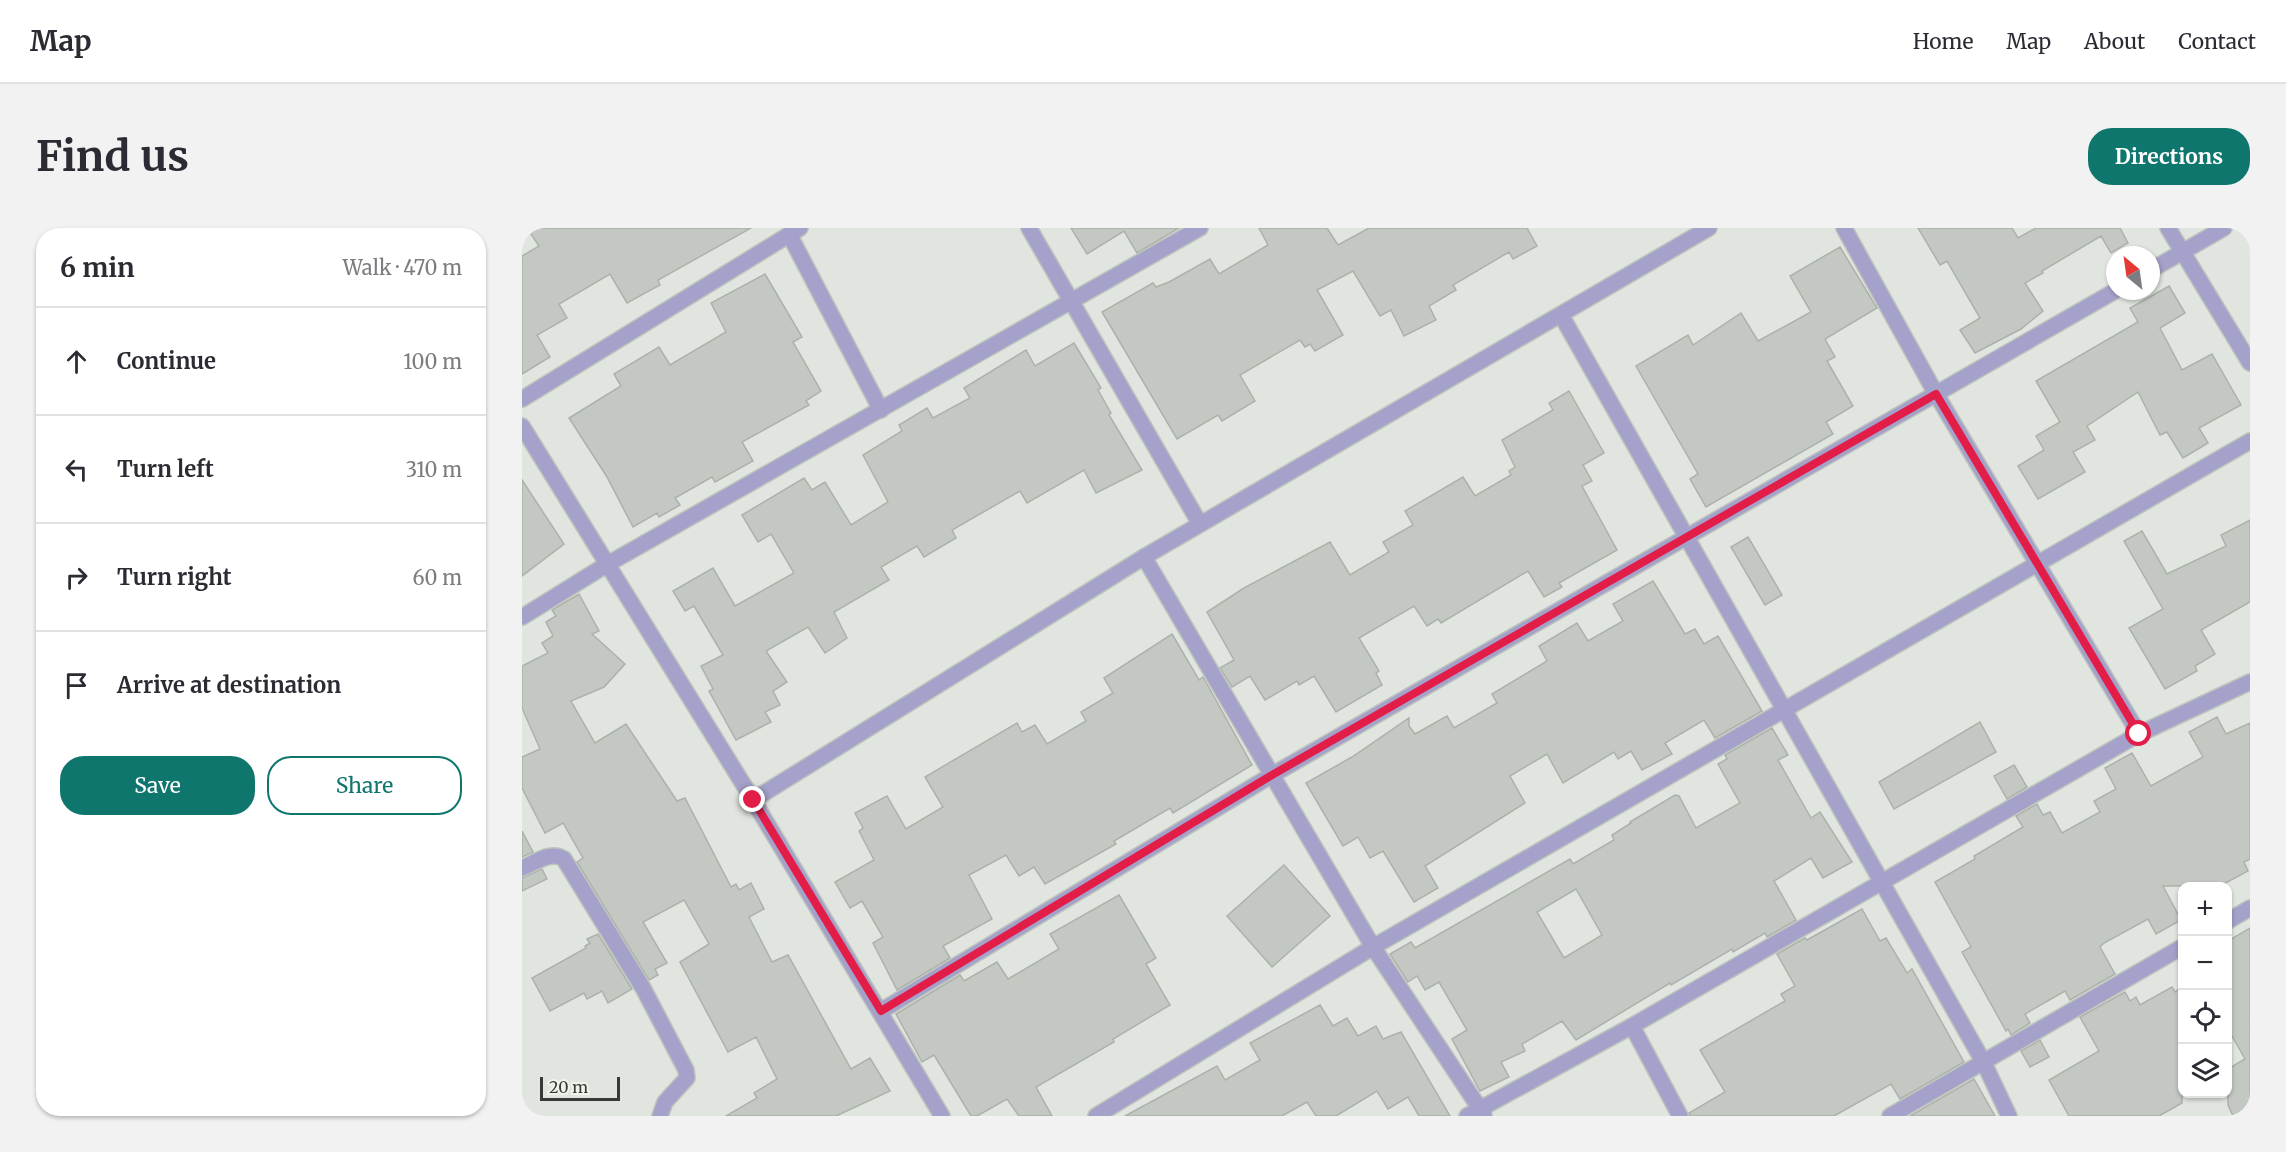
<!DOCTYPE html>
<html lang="en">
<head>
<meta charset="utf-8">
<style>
  :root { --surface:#fff; --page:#f2f2f3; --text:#2b2b33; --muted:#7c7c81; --line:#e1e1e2; --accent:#0f766e }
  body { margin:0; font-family:Merriweather,serif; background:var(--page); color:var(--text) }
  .controls { position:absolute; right:18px; bottom:18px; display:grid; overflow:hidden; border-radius:12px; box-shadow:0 2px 4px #0004 }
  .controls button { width:54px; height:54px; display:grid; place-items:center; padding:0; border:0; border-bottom:2px solid var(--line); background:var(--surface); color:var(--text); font:30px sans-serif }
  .compass { position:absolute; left:1584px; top:18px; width:54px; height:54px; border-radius:50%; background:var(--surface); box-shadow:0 2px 4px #0004; rotate:331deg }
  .scale { position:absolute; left:18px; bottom:15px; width:80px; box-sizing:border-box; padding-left:6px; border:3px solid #383a37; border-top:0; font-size:16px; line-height:21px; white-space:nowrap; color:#383a37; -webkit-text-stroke:4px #eef4ec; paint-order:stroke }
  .stop { position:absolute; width:18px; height:18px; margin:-14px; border:4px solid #e11d48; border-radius:50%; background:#fff }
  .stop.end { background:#e11d48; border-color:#fff; box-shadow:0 2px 6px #0008 }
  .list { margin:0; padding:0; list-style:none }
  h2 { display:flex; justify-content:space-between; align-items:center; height:78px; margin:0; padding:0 24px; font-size:26px }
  h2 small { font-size:20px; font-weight:400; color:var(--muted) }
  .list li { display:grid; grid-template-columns:39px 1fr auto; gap:18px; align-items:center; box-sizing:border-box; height:108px; padding:0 24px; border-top:2px solid var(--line) }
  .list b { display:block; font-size:22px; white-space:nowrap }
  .list em { font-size:20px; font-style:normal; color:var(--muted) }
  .actions { display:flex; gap:12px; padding:18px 24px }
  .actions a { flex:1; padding:14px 0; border:2px solid var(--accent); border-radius:24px; text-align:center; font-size:21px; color:var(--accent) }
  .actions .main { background:var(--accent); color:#fff }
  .icon { flex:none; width:33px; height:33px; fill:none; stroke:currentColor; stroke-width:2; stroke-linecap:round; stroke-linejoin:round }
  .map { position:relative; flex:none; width:1728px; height:888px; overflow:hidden; border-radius:24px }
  header { display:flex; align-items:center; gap:36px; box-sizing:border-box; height:84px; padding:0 30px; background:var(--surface); border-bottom:2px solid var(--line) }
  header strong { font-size:28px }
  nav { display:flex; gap:33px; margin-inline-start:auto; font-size:21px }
  .intro { display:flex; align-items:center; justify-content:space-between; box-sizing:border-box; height:144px; padding:0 36px }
  h1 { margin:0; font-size:42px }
  .button { padding:15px 27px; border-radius:24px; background:var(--accent); color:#fff; font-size:21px; font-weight:700 }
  main { display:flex; gap:36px; padding:0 36px }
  aside { flex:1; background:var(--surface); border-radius:24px; box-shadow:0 2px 4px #0004 }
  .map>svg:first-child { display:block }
  .building { fill:#c3c9c2; stroke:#acb1ab; stroke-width:1.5; fill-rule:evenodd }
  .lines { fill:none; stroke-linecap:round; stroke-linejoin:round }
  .minor-casing { stroke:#bec4bd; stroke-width:18 }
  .minor { stroke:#a4a1ca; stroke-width:15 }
  .route { stroke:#e11d48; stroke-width:8 }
</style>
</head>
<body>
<header>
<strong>Map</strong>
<nav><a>Home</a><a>Map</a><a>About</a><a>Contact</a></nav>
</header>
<div class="intro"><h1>Find us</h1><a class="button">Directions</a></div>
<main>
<aside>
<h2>6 min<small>Walk · 470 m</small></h2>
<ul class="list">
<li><svg class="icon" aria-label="ahead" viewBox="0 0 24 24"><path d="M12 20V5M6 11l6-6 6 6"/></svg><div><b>Continue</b></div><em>100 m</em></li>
<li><svg class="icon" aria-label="left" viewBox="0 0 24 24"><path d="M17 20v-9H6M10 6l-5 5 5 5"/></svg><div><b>Turn left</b></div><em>310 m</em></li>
<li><svg class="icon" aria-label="right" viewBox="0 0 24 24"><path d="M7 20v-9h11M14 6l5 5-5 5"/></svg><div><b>Turn right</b></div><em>60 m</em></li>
<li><svg class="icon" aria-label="arrive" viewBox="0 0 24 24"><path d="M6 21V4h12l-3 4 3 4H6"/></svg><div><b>Arrive at destination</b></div></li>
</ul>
<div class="actions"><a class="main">Save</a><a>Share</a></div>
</aside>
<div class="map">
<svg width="1728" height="888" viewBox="0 0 1728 888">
  <rect width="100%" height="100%" fill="#e0e6df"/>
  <g class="building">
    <path d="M5 0H229L136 52 138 57 105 75 88 46 37 76 45 90 15 107 28 129 0 146V28L17 18Z"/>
    <path d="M549 0H657L615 25 602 3 565 26Z"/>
    <path d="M737 0H805L816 17 847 0H1005L1015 18 991 31 987 24 931 57 934 62 907 78 914 92 882 108 869 82 858 88 831 43 795 62 821 107 793 123 788 116 783 119 778 112 718 147 733 173 700 193 696 187 655 211 580 84 631 55 634 59 647 54 688 31 697 46 746 17Z"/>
    <path d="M1396 0H1490L1496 10 1514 0H1598L1606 15 1589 25 1579 8 1520 43 1521 45 1503 55 1521 83 1499 101 1453 125 1438 102 1458 90 1425 33 1418 37Z"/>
    <path d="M1318 19 1355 80 1303 111 1313 129 1305 133 1331 178 1304 194 1311 206 1184 279 1168 251 1176 246 1114 138 1166 107 1171 117 1219 85 1236 113 1289 84 1268 48Z"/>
    <path d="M243 46 280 109 271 114 299 163 284 173 287 177 220 214 231 233 193 254 190 249 153 270 158 277 137 289 135 285 111 299 85 249 47 190 99 158 92 146 137 119 148 137 204 104 189 75Z"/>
    <path d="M1647 58 1663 85 1638 100 1660 142 1690 126 1719 177 1677 200 1686 215 1661 230 1645 204 1638 207 1616 164 1565 198 1573 212 1551 224 1563 244 1516 271 1496 238 1522 222 1514 208 1538 194 1514 153 1616 94 1608 80Z"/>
    <path d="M552 115 579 160 576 162 589 185 587 187 620 242 574 265 562 242 505 275 498 263 430 302 434 310 402 329 395 318 359 339 367 352 312 384 325 410 303 425 286 399 244 423 265 454 251 463 258 477 243 484 249 494 214 512 187 463 191 461 179 438 201 427 172 378 163 383 151 363 191 340 213 378 272 345 249 306 236 314 220 287 282 250 290 262 303 254 329 297 366 274 341 227 380 203 377 197 405 180 411 190 448 170 442 160 504 122 513 138Z"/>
    <path d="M1047 163 1082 225 1061 237 1070 253 1060 258 1095 322 1037 355 1040 359 1022 369 1006 343 919 395 916 391 905 398 892 378 837 410 857 443 854 445 860 457 814 484 792 448 777 457 775 453 743 472 728 448 710 459 698 440 712 432 685 384 722 360 808 314 828 347 867 324 861 314 891 297 883 283 941 249 953 268 989 247 987 243 993 239 980 212 1031 182 1027 175Z"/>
    <path d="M0 252 42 316 0 348Z"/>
    <path d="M1728 292V374L1679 402 1693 426 1673 438 1675 443 1643 461 1607 400 1641 381 1602 313 1620 303 1645 346 1704 318 1699 307Z"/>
    <path d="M1226 309 1260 367 1243 377 1209 319Z"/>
    <path d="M1131 353 1163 406 1173 401 1182 416 1196 408 1240 483 1193 510 1182 492 1143 515 1150 526 1120 542 1109 523 1096 531 1092 524 1041 555 1025 526 988 548 1003 575 903 638 916 660 892 674 861 623 848 630 836 609 821 618 784 555 830 529 887 490V498L893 506 925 488 932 500 975 475 970 466 1025 433 1017 418 1055 395 1066 413 1101 393 1091 376Z"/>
    <path d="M57 366 77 403 70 406 103 436 82 459 49 473 73 515 104 496 155 573 163 570 209 659 214 656 217 662 229 655 242 681 227 689 250 734 266 727 329 841 348 830 368 863 314 888H204L235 870 232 865 255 851 234 809 206 824 158 734 187 716 162 672 121 694 145 735 133 741 136 747 127 752 55 634 61 630 41 595 23 605 0 560V529L18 521 0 480V438L26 425 20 415 31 408 24 394 34 388 30 382Z"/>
    <path d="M650 406 677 452 681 449 730 537 651 585 648 580 592 613 594 616 523 656 512 639 497 648 484 627 447 647 470 691 421 718 428 730 375 762 351 715 361 709 340 673 328 680 313 654 352 632 337 603 341 600 333 585 365 568 384 601 421 579 403 549 495 495 500 504 513 497 525 516 564 493 559 484 591 465 582 450Z"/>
    <path d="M1695 489 1704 506 1728 495V631L1722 634 1726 643 1698 658H1641L1659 692 1634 706 1626 691 1582 715 1578 719 1593 746 1548 772 1543 763 1503 786 1508 795 1489 807 1486 801 1484 803 1440 724 1449 719 1413 654 1453 631 1452 628 1501 599 1494 588 1515 576 1521 587 1528 584 1540 605 1578 584 1572 573 1594 561 1583 540 1610 525 1629 558 1681 529 1667 504Z"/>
    <path d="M1458 494 1474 524 1372 581 1357 554Z"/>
    <path d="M1250 500 1266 527 1256 532 1289 590 1298 584 1330 634 1301 650 1289 630 1252 653 1274 692 1245 709 1243 705 1211 724 1210 721 1149 757 1148 755 1054 812 1040 793 1000 816 1003 823 979 834 987 849 958 863 930 811 945 802 917 754 903 762 895 748 886 754 868 726 889 714 893 720 1048 631 1051 636 1092 612 1090 607 1109 595 1108 594 1153 567 1157 568 1174 600 1218 575 1196 536 1205 531 1203 527ZM1054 661 1080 707 1042 730 1015 684Z"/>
    <path d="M1492 537 1505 559 1485 571 1472 548Z"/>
    <path d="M0 603 11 624 0 629Z"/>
    <path d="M762 637 808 688 750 739 705 688Z"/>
    <path d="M20 641 25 651 0 663V650Z"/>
    <path d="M597 667 634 730 624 736 648 777 591 811 592 814 514 859 530 888H497L485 871 455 888H449L412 827 400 834 374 786 438 747 442 753 475 734 486 751 537 721 528 706Z"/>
    <path d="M1340 681 1358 713 1364 710 1385 745 1390 741 1442 834 1378 871 1369 856 1312 888H1168L1167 885 1203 864 1178 822 1263 773 1259 766 1273 758 1255 726 1283 710 1285 712Z"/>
    <path d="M1728 700V884L1720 888H1711L1706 877V841L1723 831 1706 801V713Z"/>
    <path d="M76 706 110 761 86 775 80 763 65 771 62 765 28 783 10 750 64 720 63 718 68 715 65 711Z"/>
    <path d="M1650 759 1653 764 1660 759V875L1637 888H1547L1527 852 1577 823 1558 789 1603 764 1608 773 1614 769 1618 777Z"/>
    <path d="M798 777 811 798 825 790 836 808 854 798 861 811 879 804 928 888H897L886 869 866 881 855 863 814 888H794L785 874 760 888H603L695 838 703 852 738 832 728 815Z"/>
    <path d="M1518 812 1527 829 1508 839 1499 823Z"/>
    <path d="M1452 851 1473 888H1388Z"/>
  </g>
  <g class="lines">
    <defs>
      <g id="minor">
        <path d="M507 0 678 296"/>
        <path d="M1322 0 1414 166 1617 506"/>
        <path d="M1646 0 1728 135"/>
        <path d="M267 6 359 182"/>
        <path d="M1629 42 1702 0"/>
        <path d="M1039 87 1462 835 1487 888"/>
        <path d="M0 171 278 0"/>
        <path d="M0 198 231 572 420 888"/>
        <path d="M622 329 851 719 962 887"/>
        <path d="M0 389 84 337 678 0"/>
        <path d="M231 572 622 329 1187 0"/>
        <path d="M0 640C13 635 29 622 42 631L121 760 164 842 165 850 143 874 138 888"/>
        <path d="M1706 693 1728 680"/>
        <path d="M359 783 750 547 1593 63"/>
        <path d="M1110 798 1158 888"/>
        <path d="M574 888 851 719 1728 213"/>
        <path d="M945 888 1110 798 1617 506 1728 454"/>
        <path d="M1368 888 1660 719"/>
      </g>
    </defs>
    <use href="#minor" class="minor-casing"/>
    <use href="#minor" class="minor"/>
  </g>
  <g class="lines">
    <path class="route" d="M231 572 359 783 750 547 1414 166 1617 506"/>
  </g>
</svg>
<div class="controls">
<button>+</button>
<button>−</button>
<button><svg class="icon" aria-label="locate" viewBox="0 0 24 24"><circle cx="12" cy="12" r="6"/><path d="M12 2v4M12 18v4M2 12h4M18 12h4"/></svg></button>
<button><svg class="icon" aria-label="layers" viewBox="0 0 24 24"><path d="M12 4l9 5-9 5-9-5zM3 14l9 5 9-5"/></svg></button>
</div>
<svg class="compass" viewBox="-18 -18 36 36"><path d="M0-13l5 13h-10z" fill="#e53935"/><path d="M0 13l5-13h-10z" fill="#7c7c81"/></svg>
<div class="scale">20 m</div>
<div class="stop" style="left:1617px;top:506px"></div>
<div class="stop end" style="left:231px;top:572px"></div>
</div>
</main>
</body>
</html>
